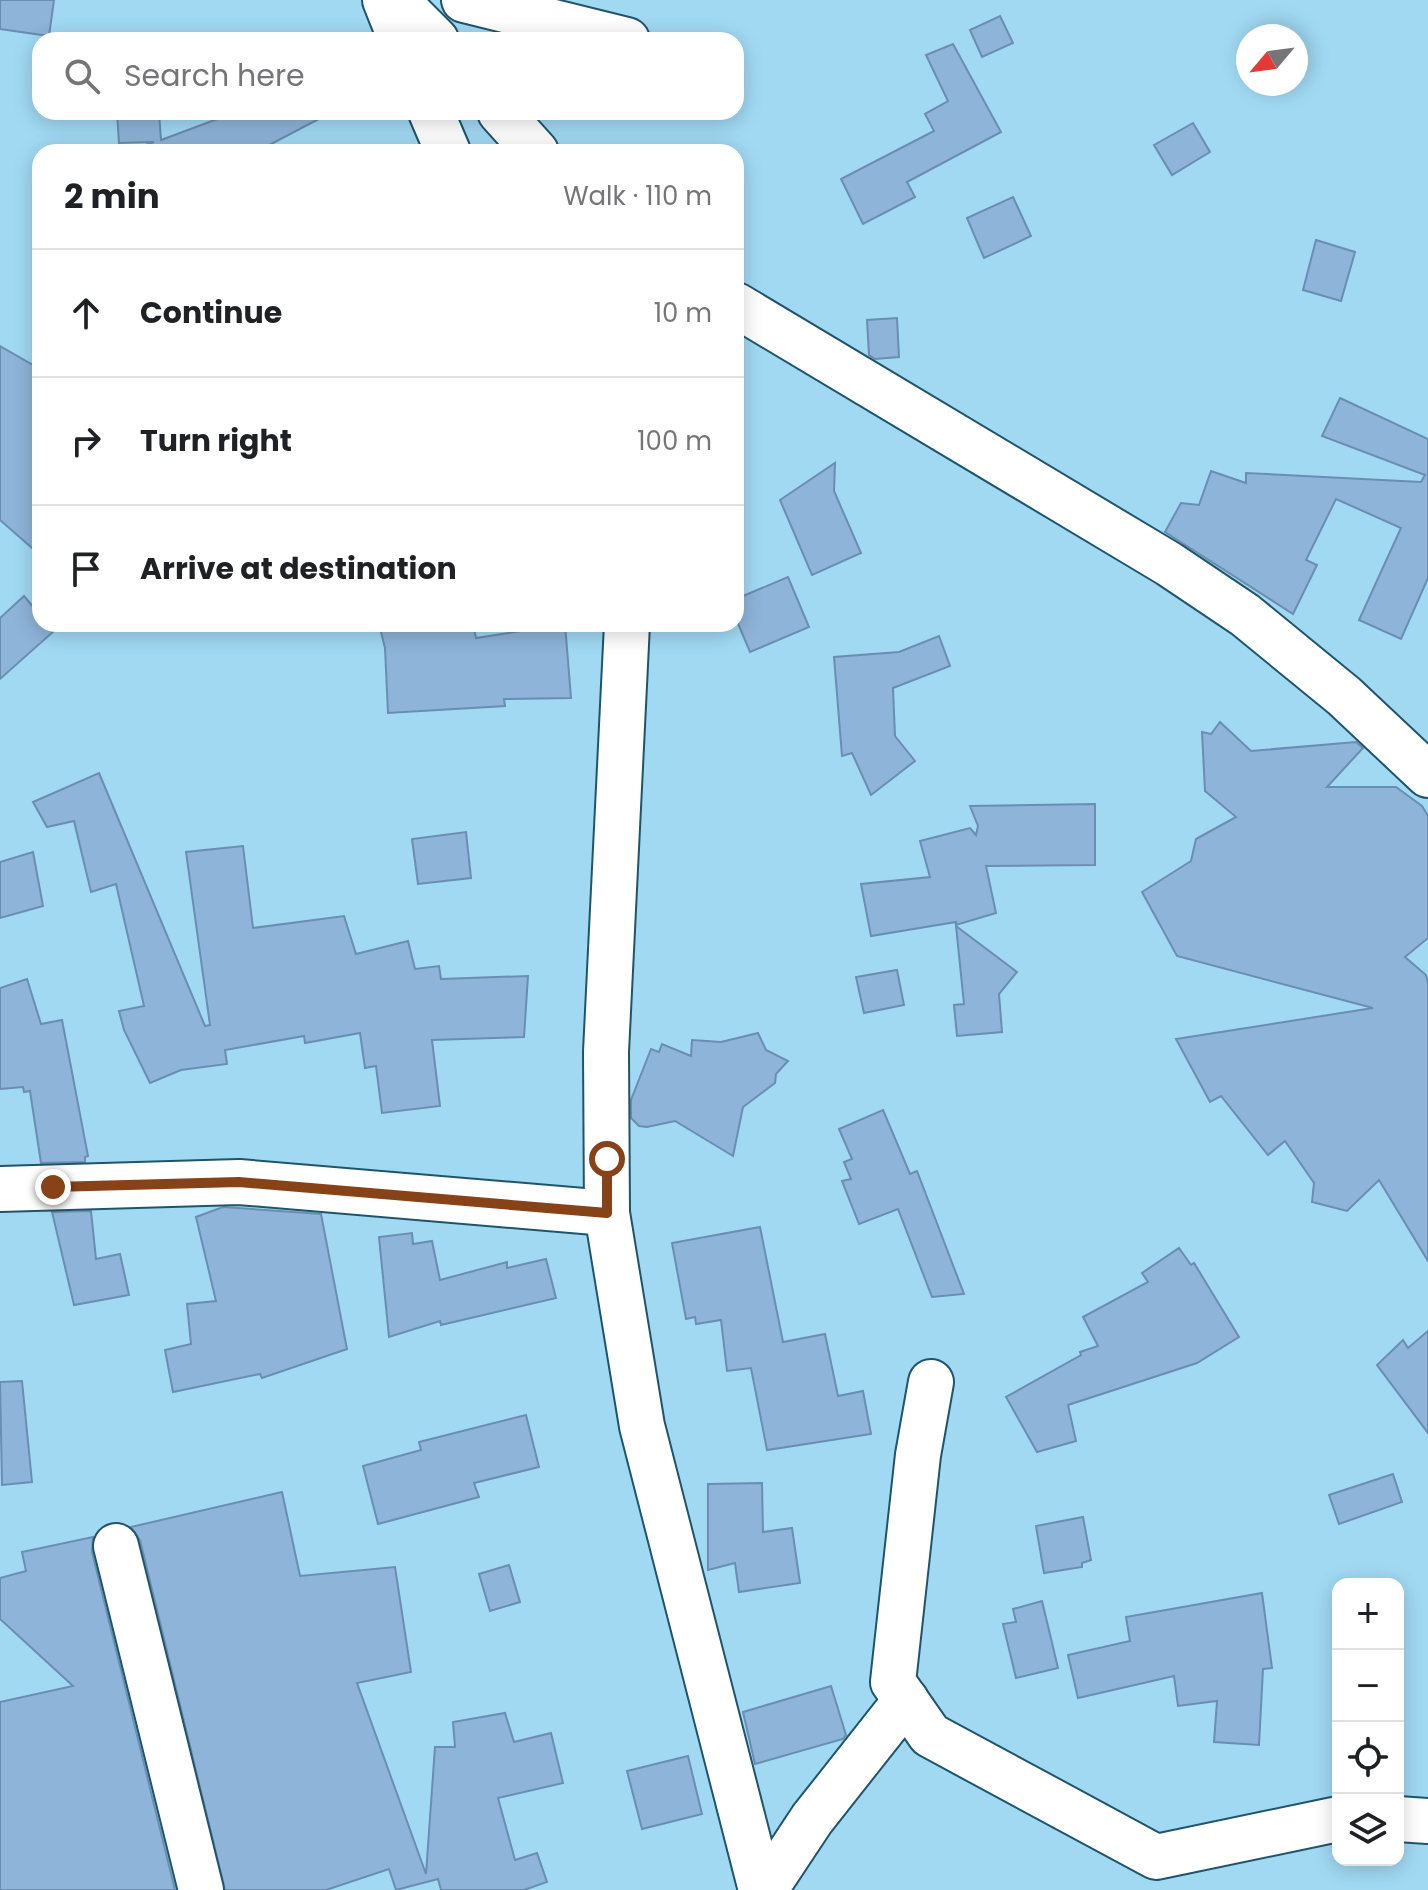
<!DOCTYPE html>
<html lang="en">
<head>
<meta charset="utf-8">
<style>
  :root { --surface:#fff; --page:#f6f6f6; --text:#202124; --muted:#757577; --line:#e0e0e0 }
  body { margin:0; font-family:Poppins,sans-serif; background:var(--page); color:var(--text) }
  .controls { position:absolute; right:24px; bottom:24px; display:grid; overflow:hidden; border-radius:16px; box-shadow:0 4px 20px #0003 }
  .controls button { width:72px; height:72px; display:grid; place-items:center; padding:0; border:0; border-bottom:2px solid var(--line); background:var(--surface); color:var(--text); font:40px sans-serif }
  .compass { position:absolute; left:1236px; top:24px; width:72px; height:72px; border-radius:50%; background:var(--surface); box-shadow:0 4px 20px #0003; rotate:241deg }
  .stop { position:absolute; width:24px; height:24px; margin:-18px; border:6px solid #874218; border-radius:50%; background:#fff }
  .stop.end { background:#874218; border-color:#fff; box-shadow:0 2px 8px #0008 }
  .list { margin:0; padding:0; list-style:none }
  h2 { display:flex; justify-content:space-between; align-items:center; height:104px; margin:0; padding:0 32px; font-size:34px }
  h2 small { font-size:26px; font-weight:400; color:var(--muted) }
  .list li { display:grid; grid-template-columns:52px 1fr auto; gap:24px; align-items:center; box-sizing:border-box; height:128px; padding:0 32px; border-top:2px solid var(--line) }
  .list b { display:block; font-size:30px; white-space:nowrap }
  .list em { font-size:26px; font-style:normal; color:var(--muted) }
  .icon { flex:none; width:44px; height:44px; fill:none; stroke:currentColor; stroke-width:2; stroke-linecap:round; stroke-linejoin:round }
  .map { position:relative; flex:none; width:1428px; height:1890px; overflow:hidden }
  .search { position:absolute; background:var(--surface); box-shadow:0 4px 20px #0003; left:32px; top:32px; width:712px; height:88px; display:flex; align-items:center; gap:20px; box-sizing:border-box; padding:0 28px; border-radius:24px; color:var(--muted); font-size:30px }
  .panel { position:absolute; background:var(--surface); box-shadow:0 4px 20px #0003; left:32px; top:144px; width:712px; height:488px; border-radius:24px }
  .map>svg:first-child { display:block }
  .building { fill:#8eb4d9; stroke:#698eb1; stroke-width:2 }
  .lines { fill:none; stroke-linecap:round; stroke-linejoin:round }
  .street-casing { stroke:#1e556c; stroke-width:48 }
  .secondary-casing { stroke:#1e556c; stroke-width:48 }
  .street { stroke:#fff; stroke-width:44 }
  .secondary { stroke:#fff; stroke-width:44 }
  .route { stroke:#874218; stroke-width:10 }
</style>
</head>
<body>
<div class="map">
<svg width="1428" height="1890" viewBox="0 0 1428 1890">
  <rect width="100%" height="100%" fill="#a1d9f3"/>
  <g class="building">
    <path d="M0 0H54L49 36 0 29Z"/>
    <path d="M1000 16 1013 43 982 57 970 30Z"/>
    <path d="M953 44 1001 132 907 182 915 197 863 224 841 179 934 131 925 114 948 101 926 55Z"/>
    <path d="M117 112H159L161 140 236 112H332L256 152H141L140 147 154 142 119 143Z"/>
    <path d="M1193 123 1210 152 1172 175 1154 145Z"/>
    <path d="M1013 197 1031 236 984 258 967 218Z"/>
    <path d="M1316 240 1355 252 1341 301 1303 290Z"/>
    <path d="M897 318 899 357 875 359 869 355 867 320Z"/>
    <path d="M0 346 40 369V555L0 520Z"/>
    <path d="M1340 398 1428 439V578L1401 639 1359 620 1401 528 1336 499 1306 560 1317 565 1293 614 1165 532 1181 503 1199 505 1211 471 1246 483V473L1421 482 1425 475 1322 436Z"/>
    <path d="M835 463 834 491 861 553 812 575 780 500Z"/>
    <path d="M788 577 809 627 750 652 736 619V599Z"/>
    <path d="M24 596 40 615V624H48L54 631 0 679V618Z"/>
    <path d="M379 624H473L476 638 565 624 571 698 504 699 505 706 388 713 385 648Z"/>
    <path d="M939 636 950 666 893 688 895 736 915 761 871 795 852 753 842 756 834 657 899 652Z"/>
    <path d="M1220 722 1251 751 1356 742 1363 748 1327 787H1396L1422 806 1428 816V938L1405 957 1426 975 1428 983V1261L1379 1180 1347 1211 1312 1202 1314 1183 1285 1141 1268 1155 1221 1096 1210 1102 1176 1039 1373 1008 1177 956 1142 892 1191 861 1196 839 1236 817 1205 791 1202 732 1211 734Z"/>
    <path d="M99 773 205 1026 210 1025 186 852 243 846 253 928 344 916 356 954 408 941 415 969 439 966 441 979 528 976 524 1037 432 1040 440 1106 382 1113 376 1066 365 1068 360 1033 305 1043 304 1036 225 1050 227 1064 181 1070 150 1083 124 1030 119 1011 144 1006 116 884 91 892 74 821 47 827 33 802Z"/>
    <path d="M1095 804V865L986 866 996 913 956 925V922L871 936 861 884 930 877 920 841 970 828 976 835 978 826 970 806Z"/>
    <path d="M466 832 471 878 418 884 412 839Z"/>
    <path d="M33 852 43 906 0 918V862Z"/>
    <path d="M956 926 1017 972 999 994 1002 1032 957 1036 954 1005 964 1004Z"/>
    <path d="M897 970 904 1005 864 1013 856 977Z"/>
    <path d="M27 979 41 1024 62 1020 88 1156 85 1157V1162L41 1163 30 1091 24 1092 23 1087 0 1089V988Z"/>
    <path d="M758 1033 766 1050 788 1061 776 1074 775 1083 743 1107 733 1156 675 1121 647 1127 639 1126 631 1118V1100L651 1049 659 1052 662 1044 691 1056 692 1040 721 1042Z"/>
    <path d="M883 1110 910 1174 917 1171 964 1294 932 1297 898 1209 859 1224 842 1181 851 1179 844 1162 852 1159 839 1129Z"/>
    <path d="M223 1207 321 1214 347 1349 262 1378 260 1374 173 1392 165 1350 191 1344 187 1304 216 1301 196 1217Z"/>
    <path d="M91 1211 96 1259 120 1254 129 1295 74 1305 52 1212Z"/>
    <path d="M760 1227 783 1342 825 1334 838 1396 863 1391 871 1434 767 1450 751 1368 727 1371 721 1320 696 1324 695 1317 686 1319 672 1243Z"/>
    <path d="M412 1233 413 1244 432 1241 440 1280 507 1262V1268L546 1259 556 1298 441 1325 440 1321 389 1337 379 1237Z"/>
    <path d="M1179 1248 1191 1265 1194 1263 1239 1337 1197 1363 1068 1405 1076 1441 1037 1452 1006 1397 1081 1355 1080 1352 1098 1346 1083 1317 1148 1282 1142 1273Z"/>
    <path d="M1428 1331V1433L1377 1365 1403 1340 1408 1348Z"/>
    <path d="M22 1381 32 1482 2 1485 0 1382Z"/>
    <path d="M526 1415 539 1467 474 1483 479 1497 378 1524 363 1466 421 1450 419 1442Z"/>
    <path d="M1393 1474 1402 1502 1339 1524 1329 1495Z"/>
    <path d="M762 1483 763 1532 792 1528 800 1583 739 1592 735 1563 708 1570V1484Z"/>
    <path d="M282 1492 300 1576 395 1567 411 1672 357 1683 426 1874 435 1747H455L453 1722 505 1713 514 1742 551 1733 563 1783 498 1798 515 1860 537 1853 547 1882 524 1890H441L438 1879 396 1890 389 1869 326 1890H225L140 1540 131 1527Z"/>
    <path d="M1083 1517 1091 1560 1082 1563V1567L1044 1573 1036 1526Z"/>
    <path d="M93 1537 92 1552 175 1890H0V1702L73 1686 0 1619V1578L26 1571 22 1552Z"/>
    <path d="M509 1565 520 1602 490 1611 479 1574Z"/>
    <path d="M1262 1593 1272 1668 1263 1669 1259 1745 1214 1742 1217 1701 1178 1706 1174 1676 1078 1698 1068 1655 1130 1641 1126 1617Z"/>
    <path d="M1042 1601 1058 1668 1016 1678 1003 1624 1016 1622 1013 1609Z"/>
    <path d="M831 1686 846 1735 843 1739 755 1764 743 1712Z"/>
    <path d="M688 1756 702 1814 642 1829 627 1771Z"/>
  </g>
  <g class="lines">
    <defs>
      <g id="street">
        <path d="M396 0 436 40"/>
        <path d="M464 0 627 40"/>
        <path d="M500 112 536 152"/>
        <path d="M736 305 1169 564 1245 615 1344 696 1428 775"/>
        <path d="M0 1189 239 1182 607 1213"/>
        <path d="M931 1382 918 1455 893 1682 930 1735 1156 1857 1338 1819"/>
        <path d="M116 1546 201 1890"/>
        <path d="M1398 1819 1428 1821"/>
        <path d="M765 1890 812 1819 906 1700"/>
      </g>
      <g id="secondary">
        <path d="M385 0 401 40"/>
        <path d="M431 112 448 152"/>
        <path d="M627 624 606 1052 607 1213 642 1426 761 1890"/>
      </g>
    </defs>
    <use href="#street" class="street-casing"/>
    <use href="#secondary" class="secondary-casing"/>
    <use href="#street" class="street"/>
    <use href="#secondary" class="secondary"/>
  </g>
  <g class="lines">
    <path class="route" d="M53 1187 239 1182 607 1213V1159"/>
  </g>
</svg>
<div class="controls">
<button>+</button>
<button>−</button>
<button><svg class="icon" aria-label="locate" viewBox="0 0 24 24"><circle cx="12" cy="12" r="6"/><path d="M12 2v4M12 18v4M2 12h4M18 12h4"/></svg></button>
<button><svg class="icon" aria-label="layers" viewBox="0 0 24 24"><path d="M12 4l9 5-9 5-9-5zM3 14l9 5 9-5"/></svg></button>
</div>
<svg class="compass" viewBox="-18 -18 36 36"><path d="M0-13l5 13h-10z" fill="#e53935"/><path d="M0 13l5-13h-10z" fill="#757577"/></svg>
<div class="stop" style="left:607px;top:1159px"></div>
<div class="stop end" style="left:53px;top:1187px"></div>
<div class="search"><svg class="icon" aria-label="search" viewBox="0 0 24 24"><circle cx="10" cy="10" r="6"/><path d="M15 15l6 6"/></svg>Search here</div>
<section class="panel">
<h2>2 min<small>Walk · 110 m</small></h2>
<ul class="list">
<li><svg class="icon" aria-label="ahead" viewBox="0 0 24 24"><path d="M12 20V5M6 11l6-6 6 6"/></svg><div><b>Continue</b></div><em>10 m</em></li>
<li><svg class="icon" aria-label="right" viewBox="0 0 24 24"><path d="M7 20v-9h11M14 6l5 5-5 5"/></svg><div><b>Turn right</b></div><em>100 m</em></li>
<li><svg class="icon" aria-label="arrive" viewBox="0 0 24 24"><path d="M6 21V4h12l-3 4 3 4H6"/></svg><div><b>Arrive at destination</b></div></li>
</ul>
</section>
</div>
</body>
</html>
